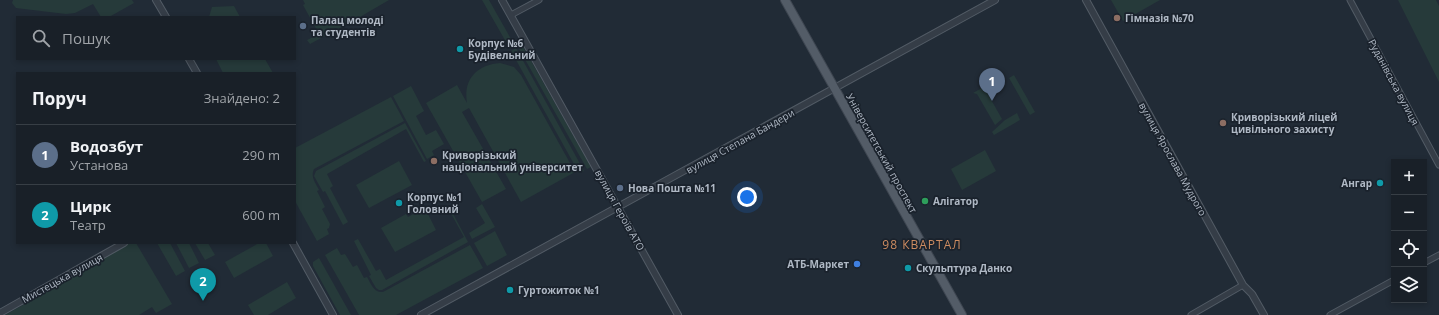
<!DOCTYPE html>
<html lang="uk">
<head>
<meta charset="utf-8">
<style>
  :root { --surface:#192028; --page:#222830; --text:#f1f3f6; --muted:#9fa3a8; --line:#373e45; --accent:#1a73e8 }
  body { margin:0; font-family:"Open Sans",sans-serif; background:var(--page); color:var(--text) }
  .controls { position:absolute; right:12px; bottom:12px; display:grid; overflow:hidden; border-radius:0px; box-shadow:0 2px 6px #0003 }
  .controls button { width:36px; height:36px; display:grid; place-items:center; padding:0; border:0; border-bottom:1px solid var(--line); background:var(--surface); color:var(--text); font:20px sans-serif }
  .you { position:absolute; left:747px; top:197px; width:14px; height:14px; margin:-10px; border:3px solid #fff; border-radius:50%; background:#1a73e8; box-shadow:0 0 0 6px #1a73e833 }
  .badge { display:grid; place-items:center; width:26px; height:26px; border-radius:50%; background:var(--accent); color:#fff; font-size:13px; font-weight:700 }
  .pin { position:absolute; translate:-50% -33px; filter:drop-shadow(0 1px 2px #0008) }
  .pin::after { content:''; position:absolute; top:21px; width:14px; height:12px; background:inherit; clip-path:polygon(0 0,100% 0,50% 100%) }
  .list { margin:0; padding:0; list-style:none }
  h2 { display:flex; justify-content:space-between; align-items:center; height:52px; margin:0; padding:0 16px; font-size:17px }
  h2 small { font-size:13px; font-weight:400; color:var(--muted) }
  .list li { display:grid; grid-template-columns:26px 1fr auto; gap:12px; align-items:center; box-sizing:border-box; height:60px; padding:0 16px; border-top:1px solid var(--line) }
  .list b { display:block; font-size:15px; white-space:nowrap }
  .list p { margin:0; font-size:13px; white-space:nowrap; color:var(--muted) }
  .list em { font-size:13px; font-style:normal; color:var(--muted) }
  .icon { flex:none; width:22px; height:22px; fill:none; stroke:currentColor; stroke-width:2; stroke-linecap:round; stroke-linejoin:round }
  .map { position:relative; flex:none; width:1439px; height:315px; overflow:hidden }
  .search { position:absolute; background:var(--surface); box-shadow:0 2px 6px #0003; left:16px; top:16px; width:280px; height:44px; display:flex; align-items:center; gap:10px; box-sizing:border-box; padding:0 14px; border-radius:0px; color:var(--muted); font-size:15px }
  .panel { position:absolute; background:var(--surface); box-shadow:0 2px 6px #0003; left:16px; top:72px; width:280px; height:172px; border-radius:0px }
  .map>svg:first-child { display:block }
  .green { fill:#263a3a }
  .lines { fill:none; stroke-linecap:round; stroke-linejoin:round }
  .minor-casing { stroke:#525b65; stroke-width:7 }
  .tertiary-casing { stroke:#525b65; stroke-width:8 }
  .primary-casing { stroke:#3e4651; stroke-width:10 }
  .minor { stroke:#353d47; stroke-width:5 }
  .tertiary { stroke:#353d47; stroke-width:6 }
  .primary { stroke:#535c67; stroke-width:8 }
  .education-dot { fill:#8d6e63; stroke:#1a222c; stroke-width:1.5 }
  .service-dot { fill:#5c6f8a; stroke:#1a222c; stroke-width:1.5 }
  .culture-dot { fill:#0f9aa8; stroke:#1a222c; stroke-width:1.5 }
  .leisure-dot { fill:#2e9e5b; stroke:#1a222c; stroke-width:1.5 }
  .shop-dot { fill:#3f7fe0; stroke:#1a222c; stroke-width:1.5 }
  .labels { text-anchor:middle; dominant-baseline:central; stroke-width:3.5; stroke-linejoin:round; paint-order:stroke }
  .poi-label { font-size:10px; font-weight:bold; fill:#afb8c4; stroke:#1a222c; text-anchor:start }
  .street-label { font-size:10px; fill:#afb8c4; stroke:#1a222c }
  .quarter-label { font-size:12px; letter-spacing:1px; fill:#cd8c61; stroke:#1a222c }
</style>
</head>
<body>
<div class="map">
<svg width="1439" height="315" viewBox="0 0 1439 315">
  <rect width="100%" height="100%" fill="#212b36"/>
  <g class="green">
    <path d="M13 0H132L134 3 109 17H101L93 4 75 13 66 14 16 8 12 3Z"/>
    <path d="M303 0H389L353 21V18L351 22 310 44 307 40 319 34 303 5 305 4Z"/>
    <path d="M482 0H489L511 39 506 42Z"/>
    <path d="M1111 0H1160L1123 21Z"/>
    <path d="M1398 0H1436L1439 6V82Z"/>
    <path d="M234 6 240 17H209L212 7Z"/>
    <path d="M522 45 591 167 587 169 518 47Z"/>
    <path d="M516 48 584 171 579 173 511 51Z"/>
    <path d="M216 59H265L273 73H223Z"/>
    <path d="M500 63 514 67 521 75 575 172 521 202 469 108 462 112 506 189 482 202 426 103 457 85 467 103C463 79 477 65 500 63Z"/>
    <path d="M1014 75 1035 112 1030 115 1009 78Z"/>
    <path d="M411 86 424 111 416 116 426 135 436 130 444 144 432 151 434 155 427 159 393 96Z"/>
    <path d="M982 88 983 90 985 89 1002 119 995 125 977 94 973 93Z"/>
    <path d="M391 97 404 121 314 169C310 177 316 183 319 190L317 191 325 207 322 209 330 224 329 228 327 229 329 234 317 241 295 201V148Z"/>
    <path d="M1017 113 1020 120 994 135 992 132 1005 120Z"/>
    <path d="M405 123 426 161 424 162 406 129 327 174 333 186 330 188 348 222 343 225 325 191 323 192 314 176 316 171Z"/>
    <path d="M985 150 996 171 962 190 951 169Z"/>
    <path d="M399 161 412 185 369 208 356 185Z"/>
    <path d="M423 204 436 230 395 252 381 228 406 214 408 217 417 212 415 208Z"/>
    <path d="M482 204 495 227 472 239 469 233 485 223 476 208Z"/>
    <path d="M448 208H450L468 242 382 290H379L376 288 369 276 371 275 354 241 358 239 376 271 380 269 386 280 464 237Z"/>
    <path d="M495 231 507 255 487 266 474 243Z"/>
    <path d="M124 243H136L172 304 156 313 152 307 139 315H5L75 276 73 272Z"/>
    <path d="M157 243H170L185 271 176 276Z"/>
    <path d="M176 243H189L199 263 189 268Z"/>
    <path d="M195 243H208L215 255 205 260Z"/>
    <path d="M259 243H266L273 256 234 278 225 262Z"/>
    <path d="M470 245 483 268 396 315H359L325 255 337 248 341 255 345 254 353 267 357 265 364 278 367 277C371 284 374 293 383 292Z"/>
    <path d="M319 258 351 315H340L313 266V262Z"/>
    <path d="M287 282 296 298 268 315H254L248 305Z"/>
  </g>
  <g class="lines">
    <defs>
      <g id="minor">
        <path d="M1350 0 1439 165"/>
        <path d="M511 15 539 0"/>
        <path d="M1424 263 1439 255"/>
        <path d="M1191 315 1243 285"/>
        <path d="M1330 315 1394 280"/>
      </g>
      <g id="tertiary">
        <path d="M156 0 166 17"/>
        <path d="M502 0 678 315"/>
        <path d="M1086 0 1243 285 1252 294 1264 315"/>
        <path d="M189 59 197 73"/>
        <path d="M293 243 333 315"/>
        <path d="M0 313 124 243"/>
        <path d="M421 315 995 0"/>
      </g>
      <path id="primary" d="M785 0 962 315"/>
    </defs>
    <use href="#minor" class="minor-casing"/>
    <use href="#tertiary" class="tertiary-casing"/>
    <use href="#primary" class="primary-casing"/>
    <use href="#minor" class="minor"/>
    <use href="#tertiary" class="tertiary"/>
    <use href="#primary" class="primary"/>
  </g>
  <g class="education-dot">
    <circle cx="1117" cy="18" r="4"/>
    <circle cx="1223" cy="123" r="4"/>
    <circle cx="434" cy="161" r="4"/>
  </g>
  <g class="service-dot">
    <circle cx="303" cy="26" r="4"/>
    <circle cx="620" cy="188" r="4"/>
  </g>
  <g class="culture-dot">
    <circle cx="460" cy="49" r="4"/>
    <circle cx="1380" cy="183" r="4"/>
    <circle cx="399" cy="203" r="4"/>
    <circle cx="908" cy="268" r="4"/>
    <circle cx="510" cy="290" r="4"/>
  </g>
  <circle class="leisure-dot" cx="925" cy="201" r="4"/>
  <circle class="shop-dot" cx="857" cy="264" r="4"/>
  <g class="labels">
    <g class="poi-label">
      <text x="1125" y="18">Гімназія №70</text>
      <text x="311" y="20">Палац молоді<tspan x="311" dy="12">та студентів</tspan></text>
      <text x="468" y="43">Корпус №6<tspan x="468" dy="12">Будівельний</tspan></text>
      <text x="1231" y="117">Криворізький ліцей<tspan x="1231" dy="12">цивільного захисту</tspan></text>
      <text x="442" y="155">Криворізький<tspan x="442" dy="12">національний університет</tspan></text>
      <text x="1372" y="183" text-anchor="end">Ангар</text>
      <text x="628" y="188">Нова Пошта №11</text>
      <text x="407" y="197">Корпус №1<tspan x="407" dy="12">Головний</tspan></text>
      <text x="933" y="201">Алігатор</text>
      <text x="849" y="264" text-anchor="end">АТБ-Маркет</text>
      <text x="916" y="268">Скульптура Данко</text>
      <text x="518" y="290">Гуртожиток №1</text>
    </g>
    <g class="street-label">
      <text transform="translate(1394 82) rotate(62)">Руданівська вулиця</text>
      <text transform="translate(740 141) rotate(-29)">вулиця Степана Бандери</text>
      <text transform="translate(882 153) rotate(61)">Університетський проспект</text>
      <text transform="translate(1173 159) rotate(61)">вулиця Ярослава Мудрого</text>
      <text transform="translate(620 210) rotate(61)">вулиця Героїв АТО</text>
      <text transform="translate(62 278) rotate(-29)">Мистецька вулиця</text>
    </g>
    <g class="quarter-label">
      <text x="922" y="244">98 КВАРТАЛ</text>
    </g>
  </g>
</svg>
<div class="controls">
<button>+</button>
<button>−</button>
<button><svg class="icon" aria-label="locate" viewBox="0 0 24 24"><circle cx="12" cy="12" r="6"/><path d="M12 2v4M12 18v4M2 12h4M18 12h4"/></svg></button>
<button><svg class="icon" aria-label="layers" viewBox="0 0 24 24"><path d="M12 4l9 5-9 5-9-5zM3 14l9 5 9-5"/></svg></button>
</div>
<div class="you"></div>
<div class="pin badge" style="left:992px;top:101px;background:#5c6f8a">1</div>
<div class="pin badge" style="left:203px;top:301px;background:#0f9aa8">2</div>
<div class="search"><svg class="icon" aria-label="search" viewBox="0 0 24 24"><circle cx="10" cy="10" r="6"/><path d="M15 15l6 6"/></svg>Пошук</div>
<section class="panel">
<h2>Поруч<small>Знайдено: 2</small></h2>
<ul class="list">
<li><span class="badge" style="background:#5c6f8a">1</span><div><b>Водозбут</b><p>Установа</p></div><em>290 m</em></li>
<li><span class="badge" style="background:#0f9aa8">2</span><div><b>Цирк</b><p>Театр</p></div><em>600 m</em></li>
</ul>
</section>
</div>
</body>
</html>
